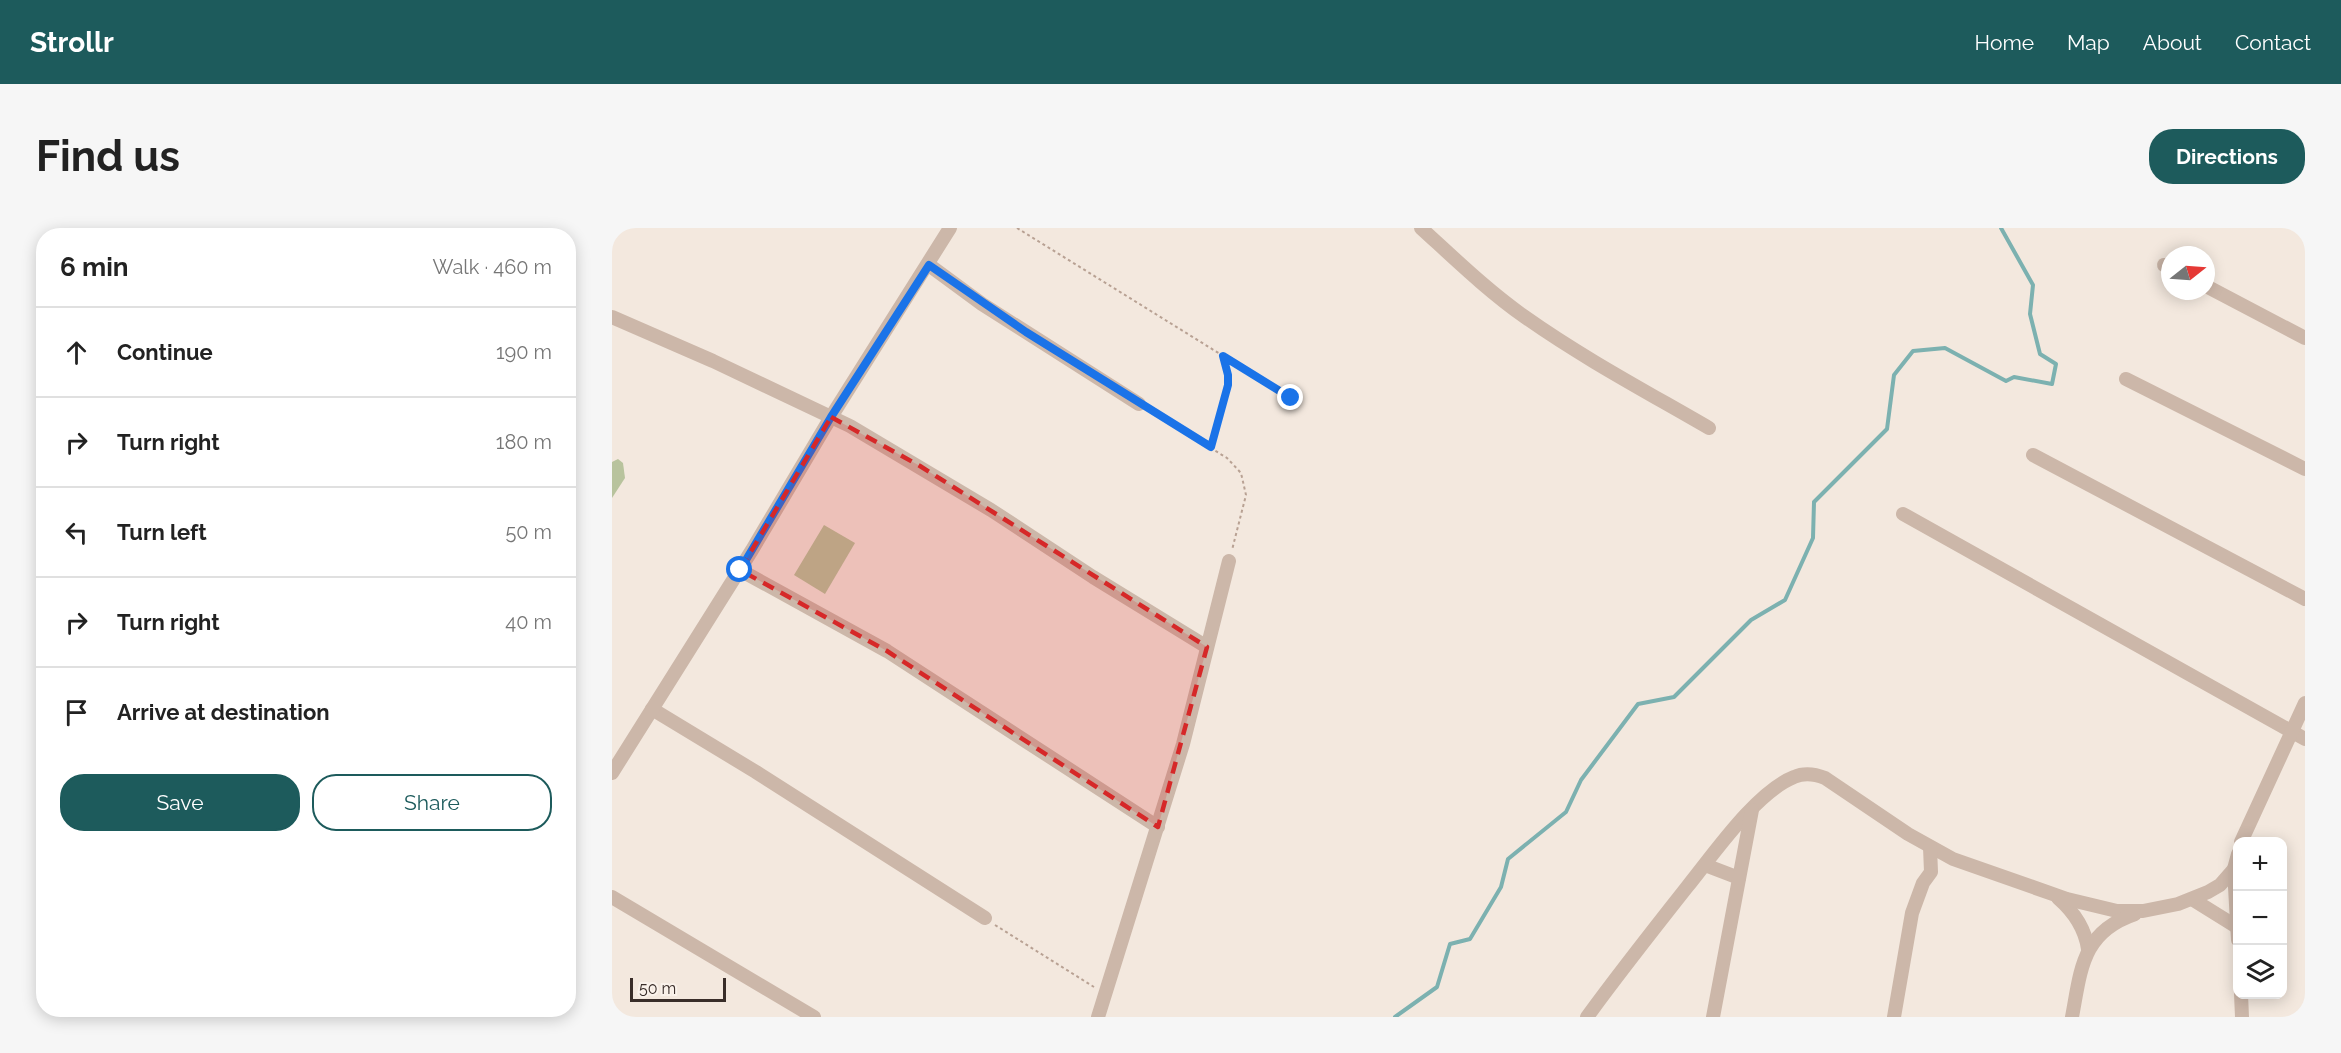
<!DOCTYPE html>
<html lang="en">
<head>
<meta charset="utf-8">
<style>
  :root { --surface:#fff; --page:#f6f6f6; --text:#222; --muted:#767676; --line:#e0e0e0; --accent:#1d5b5c }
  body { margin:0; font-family:Raleway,sans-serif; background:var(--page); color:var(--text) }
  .controls { position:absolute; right:18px; bottom:18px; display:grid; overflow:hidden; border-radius:12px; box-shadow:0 3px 15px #0003 }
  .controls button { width:54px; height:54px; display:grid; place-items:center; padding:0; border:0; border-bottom:2px solid var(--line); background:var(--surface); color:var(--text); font:30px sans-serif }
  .compass { position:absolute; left:1549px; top:18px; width:54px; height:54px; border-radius:50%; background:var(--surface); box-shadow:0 3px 15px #0003; rotate:73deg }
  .scale { position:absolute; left:18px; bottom:15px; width:96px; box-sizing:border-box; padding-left:6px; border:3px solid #392d29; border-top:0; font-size:16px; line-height:21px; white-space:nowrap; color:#392d29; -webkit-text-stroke:4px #faf2eb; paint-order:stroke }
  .stop { position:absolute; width:18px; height:18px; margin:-14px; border:4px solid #1a73e8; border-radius:50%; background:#fff }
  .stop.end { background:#1a73e8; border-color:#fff; box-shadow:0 2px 6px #0008 }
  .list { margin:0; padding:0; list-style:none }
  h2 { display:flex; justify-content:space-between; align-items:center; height:78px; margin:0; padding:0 24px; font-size:26px }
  h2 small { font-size:20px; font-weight:400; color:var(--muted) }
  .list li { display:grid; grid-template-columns:39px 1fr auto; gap:18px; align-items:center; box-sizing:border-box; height:90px; padding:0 24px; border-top:2px solid var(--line) }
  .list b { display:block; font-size:22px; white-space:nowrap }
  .list em { font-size:20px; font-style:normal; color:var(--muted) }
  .actions { display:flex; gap:12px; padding:18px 24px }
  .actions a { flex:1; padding:14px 0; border:2px solid var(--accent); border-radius:24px; text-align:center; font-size:21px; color:var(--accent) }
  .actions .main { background:var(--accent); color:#fff }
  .icon { flex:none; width:33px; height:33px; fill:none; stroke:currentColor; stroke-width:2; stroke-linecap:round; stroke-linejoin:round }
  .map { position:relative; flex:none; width:1693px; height:789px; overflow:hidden; border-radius:24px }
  header { display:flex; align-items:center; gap:36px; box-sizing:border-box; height:84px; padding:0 30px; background:var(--accent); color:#fff }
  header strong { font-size:28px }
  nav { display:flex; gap:33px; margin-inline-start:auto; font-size:21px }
  .intro { display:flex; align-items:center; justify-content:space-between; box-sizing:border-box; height:144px; padding:0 36px }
  h1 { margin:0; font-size:42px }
  .button { padding:15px 27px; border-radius:24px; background:var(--accent); color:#fff; font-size:21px; font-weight:700 }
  main { display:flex; gap:36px; padding:0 36px }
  aside { flex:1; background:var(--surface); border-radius:24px; box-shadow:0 3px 15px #0003 }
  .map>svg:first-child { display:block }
  .green { fill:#b8c39d }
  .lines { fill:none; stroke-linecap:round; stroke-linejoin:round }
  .stream { stroke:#7cb1b0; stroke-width:4 }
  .path { stroke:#b8a193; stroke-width:2; stroke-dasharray:3 3; stroke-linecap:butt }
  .street { stroke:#ccb7a9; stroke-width:14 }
  .route { stroke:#1a73e8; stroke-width:8 }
  .marked { fill:#d62828; fill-opacity:0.2; stroke:#d62828; stroke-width:4.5; stroke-dasharray:12 8; stroke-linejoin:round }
</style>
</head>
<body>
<header>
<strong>Strollr</strong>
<nav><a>Home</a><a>Map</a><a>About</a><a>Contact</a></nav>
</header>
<div class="intro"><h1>Find us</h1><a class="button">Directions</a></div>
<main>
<aside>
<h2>6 min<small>Walk · 460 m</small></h2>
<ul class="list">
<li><svg class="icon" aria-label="ahead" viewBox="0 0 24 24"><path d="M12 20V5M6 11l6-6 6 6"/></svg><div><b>Continue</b></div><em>190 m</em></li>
<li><svg class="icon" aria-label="right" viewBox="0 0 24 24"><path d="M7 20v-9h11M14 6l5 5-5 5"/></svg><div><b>Turn right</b></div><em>180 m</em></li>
<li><svg class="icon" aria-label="left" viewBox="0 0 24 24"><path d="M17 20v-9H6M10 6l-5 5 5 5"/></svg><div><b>Turn left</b></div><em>50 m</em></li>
<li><svg class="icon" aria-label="right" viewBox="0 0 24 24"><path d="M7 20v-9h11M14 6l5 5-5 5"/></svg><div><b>Turn right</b></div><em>40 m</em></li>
<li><svg class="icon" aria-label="arrive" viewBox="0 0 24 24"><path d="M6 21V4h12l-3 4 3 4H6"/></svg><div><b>Arrive at destination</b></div></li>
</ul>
<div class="actions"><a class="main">Save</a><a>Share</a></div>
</aside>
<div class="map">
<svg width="1693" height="789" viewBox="0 0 1693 789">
  <rect width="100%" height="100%" fill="#f3e8de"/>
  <g class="green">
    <path d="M6 231 11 235 13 250 0 270V234Z"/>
    <path d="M212 297 243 315 213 366 182 347Z"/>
  </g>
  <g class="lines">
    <path class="stream" d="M783 789 825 759 838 716 858 711 889 659 896 631 954 584 969 552 1026 476 1062 469 1139 392 1173 372 1201 310 1202 274 1275 201 1282 147 1301 123 1333 120 1394 153 1402 149 1440 156 1444 136 1428 126 1418 86 1421 57 1389 0"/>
    <g class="path">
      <path d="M405 0 679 170"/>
      <path d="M537 182 615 230 629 245 634 267 620 322"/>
      <path d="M599 218 616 157V147L611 127"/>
      <path d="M383 697 482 759"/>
    </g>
    <g class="street">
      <path d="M809 0C843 31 876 63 913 89 971 130 1035 164 1097 200"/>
      <path d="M317 37 370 76 527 176"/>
      <path d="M1552 37 1558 40"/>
      <path d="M1594 58 1693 110"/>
      <path d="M0 89 101 133 238 198 379 282 481 349 595 419"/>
      <path d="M1514 151 1693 241"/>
      <path d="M1421 227 1693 371"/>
      <path d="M1291 286 1693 511"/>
      <path d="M128 342 275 423 546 599"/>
      <path d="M40 481 144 544 373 690"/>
      <path d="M0 545 140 322 219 189 338 0"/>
      <path d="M1629 614 1693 475"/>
      <path d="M1626 626 1622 641 1626 712"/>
      <path d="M1093 637 1127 650"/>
      <path d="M0 669 202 789"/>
      <path d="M1446 670C1462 684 1473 700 1476 721"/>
      <path d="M1580 671 1625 699"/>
      <path d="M1629 766 1630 789"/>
      <path d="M486 789 571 516 617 333"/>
      <path d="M975 789C1007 745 1041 702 1075 659 1101 627 1144 564 1182 549 1193 544 1203 546 1213 550L1296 606 1341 631 1455 671 1505 683H1531L1566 676 1596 664 1608 657 1622 641"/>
      <path d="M1101 789 1140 582"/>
      <path d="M1282 789 1300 685 1311 655 1319 644 1318 619"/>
      <path d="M1460 789C1469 741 1470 704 1523 686"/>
    </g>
  </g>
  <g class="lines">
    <path class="route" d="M128 342 219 189 317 37 414 104 599 219 616 157V147L611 128 679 170"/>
  </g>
  <path class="marked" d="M219 189 308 238 595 419 546 599 275 423 128 342Z"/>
</svg>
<div class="controls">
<button>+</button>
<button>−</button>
<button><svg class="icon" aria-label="layers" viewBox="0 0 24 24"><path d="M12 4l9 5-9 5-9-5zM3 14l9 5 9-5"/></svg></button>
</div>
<svg class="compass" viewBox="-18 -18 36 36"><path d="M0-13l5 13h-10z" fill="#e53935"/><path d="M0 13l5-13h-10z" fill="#767676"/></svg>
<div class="scale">50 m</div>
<div class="stop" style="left:128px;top:342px"></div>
<div class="stop end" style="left:679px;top:170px"></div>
</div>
</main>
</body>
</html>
